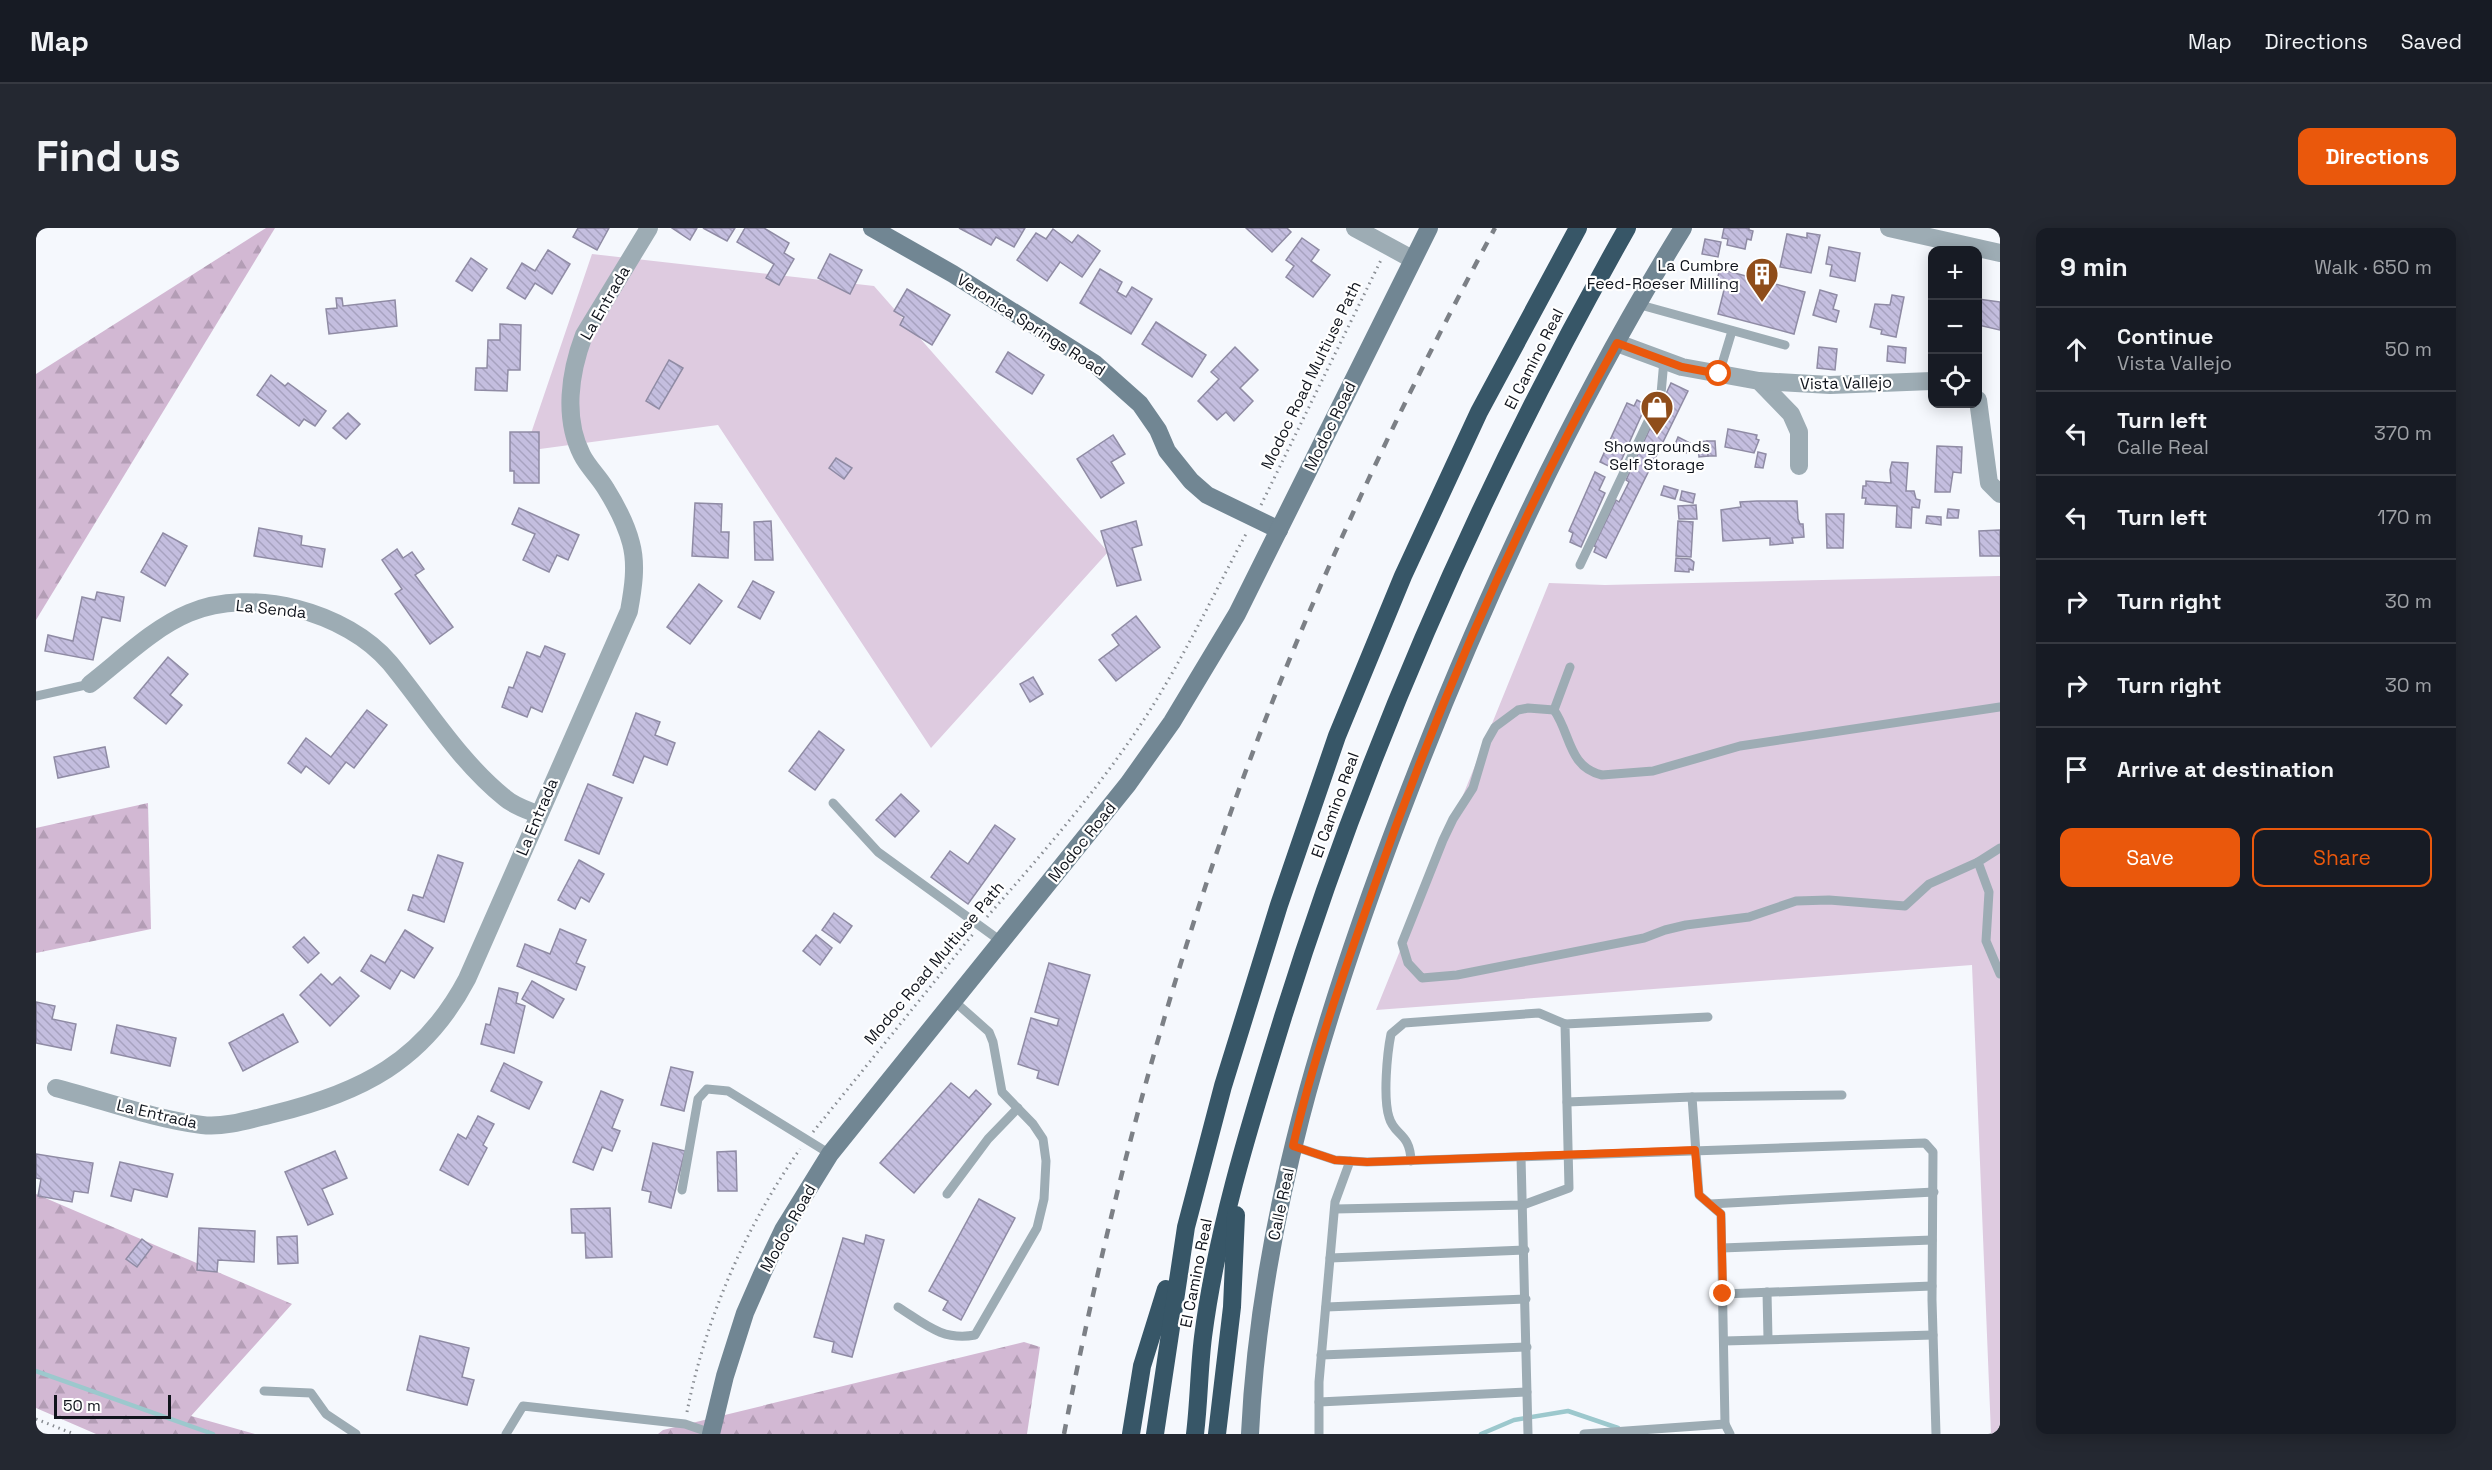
<!DOCTYPE html>
<html lang="en">
<head>
<meta charset="utf-8">
<style>
  :root { --surface:#171b24; --page:#242831; --text:#f1f3f6; --muted:#9ea1a6; --line:#363941; --accent:#ea580c }
  body { margin:0; font-family:"Space Grotesk",sans-serif; background:var(--page); color:var(--text) }
  .controls { position:absolute; right:18px; top:18px; display:grid; overflow:hidden; border-radius:12px; box-shadow:0 3px 15px #0003 }
  .controls button { width:54px; height:54px; display:grid; place-items:center; padding:0; border:0; border-bottom:2px solid var(--line); background:var(--surface); color:var(--text); font:30px sans-serif }
  .scale { position:absolute; left:18px; bottom:15px; width:117px; box-sizing:border-box; padding-left:6px; border:3px solid #10141c; border-top:0; font-size:16px; line-height:21px; white-space:nowrap; color:#10141c; -webkit-text-stroke:4px #fff; paint-order:stroke }
  .stop { position:absolute; width:18px; height:18px; margin:-14px; border:4px solid #ea580c; border-radius:50%; background:#fff }
  .stop.end { background:#ea580c; border-color:#fff; box-shadow:0 2px 6px #0008 }
  .list { margin:0; padding:0; list-style:none }
  h2 { display:flex; justify-content:space-between; align-items:center; height:78px; margin:0; padding:0 24px; font-size:26px }
  h2 small { font-size:20px; font-weight:400; color:var(--muted) }
  .list li { display:grid; grid-template-columns:39px 1fr auto; gap:18px; align-items:center; box-sizing:border-box; height:84px; padding:0 24px; border-top:2px solid var(--line) }
  .list b { display:block; font-size:22px; white-space:nowrap }
  .list p { margin:0; font-size:20px; white-space:nowrap; color:var(--muted) }
  .list em { font-size:20px; font-style:normal; color:var(--muted) }
  .actions { display:flex; gap:12px; padding:18px 24px }
  .actions a { flex:1; padding:14px 0; border:2px solid var(--accent); border-radius:12px; text-align:center; font-size:21px; color:var(--accent) }
  .actions .main { background:var(--accent); color:#fff }
  .icon { flex:none; width:33px; height:33px; fill:none; stroke:currentColor; stroke-width:2; stroke-linecap:round; stroke-linejoin:round }
  .map { position:relative; flex:none; width:1964px; height:1206px; overflow:hidden; border-radius:12px }
  header { display:flex; align-items:center; gap:36px; box-sizing:border-box; height:84px; padding:0 30px; background:var(--surface); border-bottom:2px solid var(--line) }
  header strong { font-size:28px }
  nav { display:flex; gap:33px; margin-inline-start:auto; font-size:21px }
  .intro { display:flex; align-items:center; justify-content:space-between; box-sizing:border-box; height:144px; padding:0 36px }
  h1 { margin:0; font-size:42px }
  .button { padding:15px 27px; border-radius:12px; background:var(--accent); color:#fff; font-size:21px; font-weight:700 }
  main { display:flex; gap:36px; padding:0 36px }
  aside { flex:1; background:var(--surface); border-radius:12px; box-shadow:0 3px 15px #0003 }
  .map>svg:first-child { display:block }
  .green { fill:#decbe0 }
  .forest { fill:url(#forest-firs) }
  .lines { fill:none; stroke-linecap:round; stroke-linejoin:round }
  .stream { stroke:#9cc8cd; stroke-width:4.5 }
  .building { fill:url(#building-back-hatch); stroke:#8f8ba4; stroke-width:1.5 }
  .path { stroke:#898d93; stroke-width:3; stroke-dasharray:1.5 4.5; stroke-linecap:butt }
  .lane { stroke:#9dacb4; stroke-width:9 }
  .street { stroke:#9dacb4; stroke-width:18 }
  .secondary { stroke:#718693; stroke-width:18 }
  .highway { stroke:#375667; stroke-width:18 }
  .rail { stroke:#7c8086; stroke-width:4.5; stroke-dasharray:10 10; stroke-linecap:butt }
  .route { stroke:#ea580c; stroke-width:8 }
  .labels { text-anchor:middle; dominant-baseline:central; stroke-width:4.5; stroke-linejoin:round; paint-order:stroke }
  .poi-label { font-size:16px; fill:#10141c; stroke:#fff; text-anchor:end }
  .street-label { font-size:16px; fill:#10141c; stroke:#fff }
</style>
</head>
<body>
<header>
<strong>Map</strong>
<nav><a>Map</a><a>Directions</a><a>Saved</a></nav>
</header>
<div class="intro"><h1>Find us</h1><a class="button">Directions</a></div>
<main>
<div class="map">
<svg width="1964" height="1206" viewBox="0 0 1964 1206">
  <defs>
    <pattern id="forest-firs" width="22" height="20" patternUnits="userSpaceOnUse" patternTransform="scale(1.5)"><rect width="22" height="20" fill="#d2b8d3"/><path d="M5 1l3.5 6h-7zM16 11l3.5 6h-7z" fill="#b39db5"/></pattern>
    <pattern id="building-back-hatch" width="6" height="6" patternUnits="userSpaceOnUse" patternTransform="scale(1.5)"><rect width="6" height="6" fill="#c4bedf"/><path d="M-1 5l2 2M0 0l6 6M5-1l2 2" fill="none" stroke="#a7a2bf"/></pattern>
  </defs>
  <rect width="100%" height="100%" fill="#f5f8fd"/>
  <g class="green">
    <path d="M556 26 838 58 1072 324 895 520 682 197 489 223Z"/>
    <path d="M1964 348V1206H1955L1936 737 1340 782 1513 355 1569 357Z"/>
  </g>
  <g class="forest">
    <path d="M230 0H239L0 392V146Z"/>
    <path d="M112 575 115 701 0 725V600Z"/>
    <path d="M0 966 256 1076 155 1188 219 1206H60L0 1180Z"/>
    <path d="M988 1114 1004 1119 991 1206H622L627 1202Z"/>
  </g>
  <g class="lines">
    <g class="stream">
      <path d="M0 1143 177 1206"/>
      <path d="M1445 1206 1478 1192 1532 1183 1582 1200"/>
    </g>
  </g>
  <g class="building">
    <path d="M542 0H573L561 22 537 9Z"/>
    <path d="M636 0H661L654 12Z"/>
    <path d="M667 0H699L691 13Z"/>
    <path d="M709 0H728L753 15 748 25 758 31 743 57 730 50 738 36 701 14Z"/>
    <path d="M923 0H989L978 19 960 9 955 17Z"/>
    <path d="M1210 0H1251L1255 4 1236 24Z"/>
    <path d="M1688 0H1713V2L1717 3 1715 12 1711 11 1709 21 1691 17 1692 11 1686 10Z"/>
    <path d="M1017 1 1036 15 1042 7 1064 23 1046 49 1024 34 1011 53 981 32 1000 5 1010 11Z"/>
    <path d="M1771 5 1784 7 1775 45 1744 39 1751 6 1771 10Z"/>
    <path d="M1266 10 1283 22 1275 33 1294 47 1277 69 1250 49 1258 38 1250 32Z"/>
    <path d="M1669 11 1685 14 1682 29 1666 26Z"/>
    <path d="M1793 19 1824 25 1819 53 1794 48 1796 37 1790 36Z"/>
    <path d="M512 22 534 36 516 66 499 55 489 71 471 60 486 35 499 43Z"/>
    <path d="M794 26 826 42 814 66 782 50Z"/>
    <path d="M435 30 451 41 436 63 420 53Z"/>
    <path d="M1064 41 1086 54 1081 64 1090 69 1096 59 1116 71 1095 106 1044 75Z"/>
    <path d="M1684 41 1769 64 1758 106 1682 86 1689 58 1680 55Z"/>
    <path d="M871 61 914 87 896 117 864 97 868 89 858 83Z"/>
    <path d="M1784 62 1801 67 1797 81 1803 83 1800 94 1777 87Z"/>
    <path d="M1856 67 1868 69 1860 109 1845 106 1846 102 1834 99 1839 76 1854 77Z"/>
    <path d="M300 70H306L307 78 359 72 361 98 293 106 290 81 301 80Z"/>
    <path d="M1942 71 1964 74V102L1942 97Z"/>
    <path d="M1120 94 1170 127 1156 149 1106 116Z"/>
    <path d="M464 96 485 97 484 142H472L471 163 439 162 440 140H451L452 112H464Z"/>
    <path d="M1852 118 1870 120 1869 135 1851 133Z"/>
    <path d="M1199 119 1222 142 1204 160 1217 173 1198 193 1190 184 1181 192 1162 173 1183 151 1175 144Z"/>
    <path d="M1783 119 1801 121 1799 142 1781 140Z"/>
    <path d="M972 124 1008 147 996 166 960 144Z"/>
    <path d="M633 132 647 140 623 181 610 173Z"/>
    <path d="M235 147 249 158 252 155 290 183 279 198 268 191 263 198 221 167Z"/>
    <path d="M1635 155 1652 163 1570 330 1558 324 1560 319 1558 318 1580 272 1583 274 1593 254 1590 252Z"/>
    <path d="M1601 172 1610 177 1581 242 1564 234 1591 175 1598 178Z"/>
    <path d="M312 185 324 196 310 211 297 200Z"/>
    <path d="M1692 201 1721 207 1720 211 1723 212 1718 225 1689 219Z"/>
    <path d="M474 204H503V255H478V243H474Z"/>
    <path d="M1077 207 1089 226 1075 234 1088 255 1065 270 1041 231Z"/>
    <path d="M1642 209 1654 215 1650 225 1638 219Z"/>
    <path d="M1671 213 1672 228 1663 229 1662 214Z"/>
    <path d="M1671 213H1679L1680 228H1672Z"/>
    <path d="M1901 218 1926 219 1925 245 1917 244 1914 264H1899Z"/>
    <path d="M1722 224 1730 226 1727 240 1719 239Z"/>
    <path d="M800 230 816 240 808 251 793 240Z"/>
    <path d="M1856 234 1872 235 1870 263H1878L1880 271 1884 272 1883 280 1876 279 1875 300 1860 299 1861 278 1829 276 1830 270H1826L1827 258H1830V253L1855 255 1854 242Z"/>
    <path d="M1559 244 1569 249 1563 262 1569 265 1545 319 1534 314 1537 305 1533 303Z"/>
    <path d="M1628 258 1642 262 1639 271 1625 267Z"/>
    <path d="M1646 263 1659 266 1657 275 1644 272Z"/>
    <path d="M1721 273H1761L1762 291 1764 296H1767L1768 309 1756 310 1757 315 1734 317V310L1687 313 1685 282 1705 279 1704 274Z"/>
    <path d="M659 275 686 276 685 304H693L692 330 656 328Z"/>
    <path d="M1660 277 1661 291H1643L1642 278Z"/>
    <path d="M483 280 543 307 532 332 521 327 513 344 487 332 499 306 476 296Z"/>
    <path d="M1912 281 1923 282 1922 290H1911Z"/>
    <path d="M1790 286H1808L1807 320H1791Z"/>
    <path d="M1891 288 1905 289V297L1890 295Z"/>
    <path d="M735 293 737 332H719L718 294Z"/>
    <path d="M1100 293 1106 317 1096 320 1105 352 1081 358 1065 303Z"/>
    <path d="M1642 293 1657 294 1655 329 1640 328Z"/>
    <path d="M223 300 266 308 265 317 289 321 286 339 218 328Z"/>
    <path d="M1964 302V328H1944L1943 303Z"/>
    <path d="M127 305 151 318 129 358 105 344Z"/>
    <path d="M361 321 367 330 376 324 388 341 379 347 417 399 394 416 359 366 366 361 346 332Z"/>
    <path d="M1640 330 1654 331 1658 334 1657 342 1653 341V344L1639 343Z"/>
    <path d="M717 353 738 364 724 391 702 379Z"/>
    <path d="M663 356 686 373 654 416 631 399Z"/>
    <path d="M61 364 88 369 84 393 66 389 57 432 9 423 12 407 37 413 46 369 59 372Z"/>
    <path d="M1100 388 1124 419 1080 453 1063 432 1083 417 1076 407Z"/>
    <path d="M509 418 529 426 506 484 495 479 491 489 466 479 473 459 477 460 491 424 504 429Z"/>
    <path d="M132 429 152 446 134 467 146 477 130 496 98 470Z"/>
    <path d="M997 449 1007 466 994 474 984 456Z"/>
    <path d="M331 482 351 497 318 540 310 534 293 556 270 538 265 545 252 535 270 510 295 529Z"/>
    <path d="M600 485 624 494 619 507 639 515 631 537 608 528 597 555 577 547Z"/>
    <path d="M783 503 808 522 779 562 753 543Z"/>
    <path d="M69 519 73 539 22 550 18 529Z"/>
    <path d="M552 556 586 570 563 626 529 612Z"/>
    <path d="M865 566 883 583 859 609 840 592Z"/>
    <path d="M959 597 979 611 932 676 895 649 914 623 932 636Z"/>
    <path d="M402 627 427 635 408 694 372 682 377 667 387 670Z"/>
    <path d="M543 632 568 646 553 674 545 669 539 681 522 672Z"/>
    <path d="M798 685 816 698 804 715 786 702Z"/>
    <path d="M524 701 550 712 540 735 549 739 540 762 481 738 489 716 514 726Z"/>
    <path d="M369 702 397 720 378 750 365 742 354 761 325 743 335 727 349 735Z"/>
    <path d="M780 707 796 720 784 737 767 723Z"/>
    <path d="M268 709 283 725 272 735 257 719Z"/>
    <path d="M1013 735 1054 747 1022 857 1001 850 1003 843 982 836 995 790 1021 798 1023 791 999 784Z"/>
    <path d="M285 746 296 757 304 749 323 768 294 798 264 767Z"/>
    <path d="M496 753 528 771 517 790 486 771Z"/>
    <path d="M463 760 482 765 480 775 489 778 478 825 445 816 450 796 454 797Z"/>
    <path d="M0 774 19 778 16 791 40 796 35 822 0 815Z"/>
    <path d="M247 786 262 814 207 843 193 815Z"/>
    <path d="M81 797 140 810 134 838 75 825Z"/>
    <path d="M468 835 506 854 493 881 455 863Z"/>
    <path d="M635 839 657 844 648 883 625 877Z"/>
    <path d="M915 855 933 870 940 862 955 876 878 965 844 935Z"/>
    <path d="M565 863 587 872 576 900 584 903 576 923 566 919 557 942 537 934Z"/>
    <path d="M442 888 458 896 447 917 451 920 432 957 404 942 422 906 430 911Z"/>
    <path d="M617 915 649 923 635 980 613 974 615 964 606 962Z"/>
    <path d="M299 923 311 950 286 961 297 986 272 997 249 944Z"/>
    <path d="M700 923 701 963H682L681 924Z"/>
    <path d="M0 926 57 935 52 965 38 963 36 974 2 968 5 951 0 950Z"/>
    <path d="M84 934 137 946 131 969 98 961 95 973 75 968Z"/>
    <path d="M943 971 979 990 925 1092 907 1082 912 1073 893 1063Z"/>
    <path d="M574 980 576 1029 550 1030 549 1005H536L535 981Z"/>
    <path d="M163 1000 219 1003 218 1034 182 1032 181 1044 161 1042Z"/>
    <path d="M830 1007 848 1012 816 1129 796 1124 798 1114 778 1109 807 1010 828 1016Z"/>
    <path d="M261 1008 262 1035 242 1036 241 1009Z"/>
    <path d="M106 1011 116 1019 101 1039 90 1031Z"/>
    <path d="M384 1108 433 1120 426 1149 438 1152 431 1177 371 1162Z"/>
  </g>
  <g class="lines">
    <g class="path">
      <path d="M1225 277 1345 32"/>
      <path d="M951 689C1006 626 1061 563 1107 493 1147 432 1177 367 1211 304"/>
      <path d="M777 904 937 706"/>
      <path d="M651 1184C669 1091 710 998 764 921"/>
      <path d="M0 1191 38 1206"/>
    </g>
    <g class="lane">
      <path d="M1601 76 1749 117"/>
      <path d="M1683 146 1696 103"/>
      <path d="M1544 337 1625 166 1628 132"/>
      <path d="M1534 439 1518 482C1535 506 1532 539 1566 547L1617 543 1704 518 1964 479"/>
      <path d="M0 468 54 456"/>
      <path d="M1518 482 1492 480 1482 482 1459 499 1451 513 1437 560 1417 591 1407 612 1366 715 1372 735 1386 750 1421 747 1608 710 1629 702 1650 697 1713 689 1760 673 1793 672 1869 678 1893 656 1942 634"/>
      <path d="M797 575 842 624 966 714"/>
      <path d="M1964 620 1942 634 1953 664 1950 713 1964 746"/>
      <path d="M1531 874 1656 869"/>
      <path d="M1257 918 1299 932 1331 934 1889 915 1897 924 1896 1072 1900 1206"/>
      <path d="M1485 929 1492 1206"/>
      <path d="M1375 933C1374 904 1358 908 1353 889 1347 870 1351 826 1355 806L1368 795 1503 785 1529 796"/>
      <path d="M646 962 662 871 671 861 692 863 794 926"/>
      <path d="M911 966 952 911 982 880"/>
      <path d="M1674 976 1898 964"/>
      <path d="M1299 981 1487 977 1533 960 1529 796 1672 789"/>
      <path d="M1686 1020 1896 1012"/>
      <path d="M1294 1030 1489 1022"/>
      <path d="M1731 1064 1732 1111"/>
      <path d="M1687 1066 1896 1058"/>
      <path d="M862 1079C889 1096 906 1113 939 1107L1001 1000 1008 971 1010 933 1007 911 997 896 966 864 957 814 953 804 918 773"/>
      <path d="M1290 1079 1490 1071"/>
      <path d="M1688 1113 1897 1107"/>
      <path d="M1285 1127 1491 1119"/>
      <path d="M228 1163 275 1165 290 1186 320 1206"/>
      <path d="M1283 1174 1491 1164"/>
      <path d="M1689 1196 1685 986 1663 967 1656 869 1806 867"/>
      <path d="M470 1206 487 1178 649 1196 675 1205"/>
      <path d="M1283 1206V1154L1299 974 1314 933"/>
      <path d="M1548 1206 1689 1196 1694 1206"/>
    </g>
    <g class="street">
      <path d="M1319 0 1376 31"/>
      <path d="M1853 0 1964 25"/>
      <path d="M1581 115 1646 139 1723 153 1755 186 1763 204V238"/>
      <path d="M1723 153 1794 157 1896 153"/>
      <path d="M1942 172 1953 255 1964 266"/>
      <path d="M54 456C85 432 117 400 153 385 216 358 311 384 354 435 391 480 423 533 469 570 478 578 491 582 501 586"/>
      <path d="M20 860C67 872 117 891 166 897 188 900 216 891 237 886 325 865 388 833 431 751L593 383C597 361 601 337 595 315 590 296 580 277 570 261 563 249 552 239 546 227 527 190 534 144 548 107L613 0"/>
    </g>
    <g class="secondary">
      <path d="M836 0 917 46 1058 135 1104 176 1122 202 1131 223 1155 253 1171 267 1243 302"/>
      <path d="M675 1206 689 1148 709 1085 727 1044 747 1002 794 926 1092 556 1136 494 1201 386 1393 0"/>
      <path d="M1214 1206C1224 991 1289 784 1365 584 1442 382 1533 184 1647 0"/>
    </g>
    <g class="highway">
      <path d="M1095 1206 1106 1138 1130 1061"/>
      <path d="M1119 1206 1150 999 1187 858 1243 677 1301 508 1367 348 1443 184 1542 0"/>
      <path d="M1159 1206C1163 1174 1163 1141 1167 1109 1181 1000 1215 893 1247 789 1333 514 1449 251 1591 0"/>
      <path d="M1181 1206 1196 1079 1200 987"/>
    </g>
    <path class="rail" d="M1028 1206C1070 989 1127 772 1202 564 1273 370 1361 182 1459 0"/>
  </g>
  <g class="lines">
    <path class="route" d="M1683 146 1646 139 1581 115C1483 289 1403 473 1337 662 1307 746 1277 831 1257 918L1299 932 1331 934 1659 922 1663 967 1685 986 1687 1066"/>
  </g>
  <defs>
    <symbol id="building-pin" viewBox="-11 -11 22 30"><path d="M0 17L-7.5 6A9.5 9.5 0 1 1 7.5 6Z" fill="#8f4d1a" stroke="#fff"/><path d="M-4-6H4V6H1V3H-1V6H-4ZM-2.5-4.3h1.7v1.8h-1.7ZM.8-4.3h1.7v1.8H.8ZM-2.5-1h1.7V.8h-1.7ZM.8-1h1.7V.8H.8Z" fill="#fff"/></symbol>
    <symbol id="shop-pin" viewBox="-11 -11 22 30"><path d="M0 17L-7.5 6A9.5 9.5 0 1 1 7.5 6Z" fill="#8f4d1a" stroke="#fff"/><path d="M-5-2.5h2.3a2.7 3.5 0 0 1 5.4 0H5L5.5 6h-11ZM-1.5-2.5h3a1.5 2.3 0 0 0-3 0Z" fill="#fff"/></symbol>
  </defs>
  <g fill-rule="evenodd">
    <use href="#building-pin" x="1707" y="27" width="38" height="52"/>
    <use href="#shop-pin" x="1602" y="160" width="38" height="52"/>
  </g>
  <g class="labels">
    <g class="poi-label">
      <text x="1703" y="37">La Cumbre<tspan x="1703" dy="18">Feed-Roeser Milling</tspan></text>
      <text x="1621" y="218" text-anchor="middle">Showgrounds<tspan x="1621" dy="18">Self Storage</tspan></text>
    </g>
    <g class="street-label">
      <text transform="translate(569 75) rotate(-60)">La Entrada</text>
      <text transform="translate(995 97) rotate(33)">Veronica Springs Road</text>
      <text transform="translate(1498 131) rotate(-63)">El Camino Real</text>
      <text transform="translate(1275 147) rotate(-64)">Modoc Road Multiuse Path</text>
      <text transform="translate(1810 155) rotate(-1)">Vista Vallejo</text>
      <text transform="translate(1294 198) rotate(-64)">Modoc Road</text>
      <text transform="translate(235 381) rotate(6)">La Senda</text>
      <text transform="translate(1299 577) rotate(-70)">El Camino Real</text>
      <text transform="translate(501 589) rotate(-67)">La Entrada</text>
      <text transform="translate(1046 614) rotate(-51)">Modoc Road</text>
      <text transform="translate(898 735) rotate(-50)">Modoc Road Multiuse Path</text>
      <text transform="translate(121 886) rotate(13)">La Entrada</text>
      <text transform="translate(1245 976) rotate(-78)">Calle Real</text>
      <text transform="translate(752 1000) rotate(-61)">Modoc Road</text>
      <text transform="translate(1160 1045) rotate(-79)">El Camino Real</text>
    </g>
  </g>
</svg>
<div class="controls">
<button>+</button>
<button>−</button>
<button><svg class="icon" aria-label="locate" viewBox="0 0 24 24"><circle cx="12" cy="12" r="6"/><path d="M12 2v4M12 18v4M2 12h4M18 12h4"/></svg></button>
</div>
<div class="scale">50 m</div>
<div class="stop" style="left:1683px;top:146px"></div>
<div class="stop end" style="left:1687px;top:1066px"></div>
</div>
<aside>
<h2>9 min<small>Walk · 650 m</small></h2>
<ul class="list">
<li><svg class="icon" aria-label="ahead" viewBox="0 0 24 24"><path d="M12 20V5M6 11l6-6 6 6"/></svg><div><b>Continue</b><p>Vista Vallejo</p></div><em>50 m</em></li>
<li><svg class="icon" aria-label="left" viewBox="0 0 24 24"><path d="M17 20v-9H6M10 6l-5 5 5 5"/></svg><div><b>Turn left</b><p>Calle Real</p></div><em>370 m</em></li>
<li><svg class="icon" aria-label="left" viewBox="0 0 24 24"><path d="M17 20v-9H6M10 6l-5 5 5 5"/></svg><div><b>Turn left</b></div><em>170 m</em></li>
<li><svg class="icon" aria-label="right" viewBox="0 0 24 24"><path d="M7 20v-9h11M14 6l5 5-5 5"/></svg><div><b>Turn right</b></div><em>30 m</em></li>
<li><svg class="icon" aria-label="right" viewBox="0 0 24 24"><path d="M7 20v-9h11M14 6l5 5-5 5"/></svg><div><b>Turn right</b></div><em>30 m</em></li>
<li><svg class="icon" aria-label="arrive" viewBox="0 0 24 24"><path d="M6 21V4h12l-3 4 3 4H6"/></svg><div><b>Arrive at destination</b></div></li>
</ul>
<div class="actions"><a class="main">Save</a><a>Share</a></div>
</aside>
</main>
</body>
</html>
